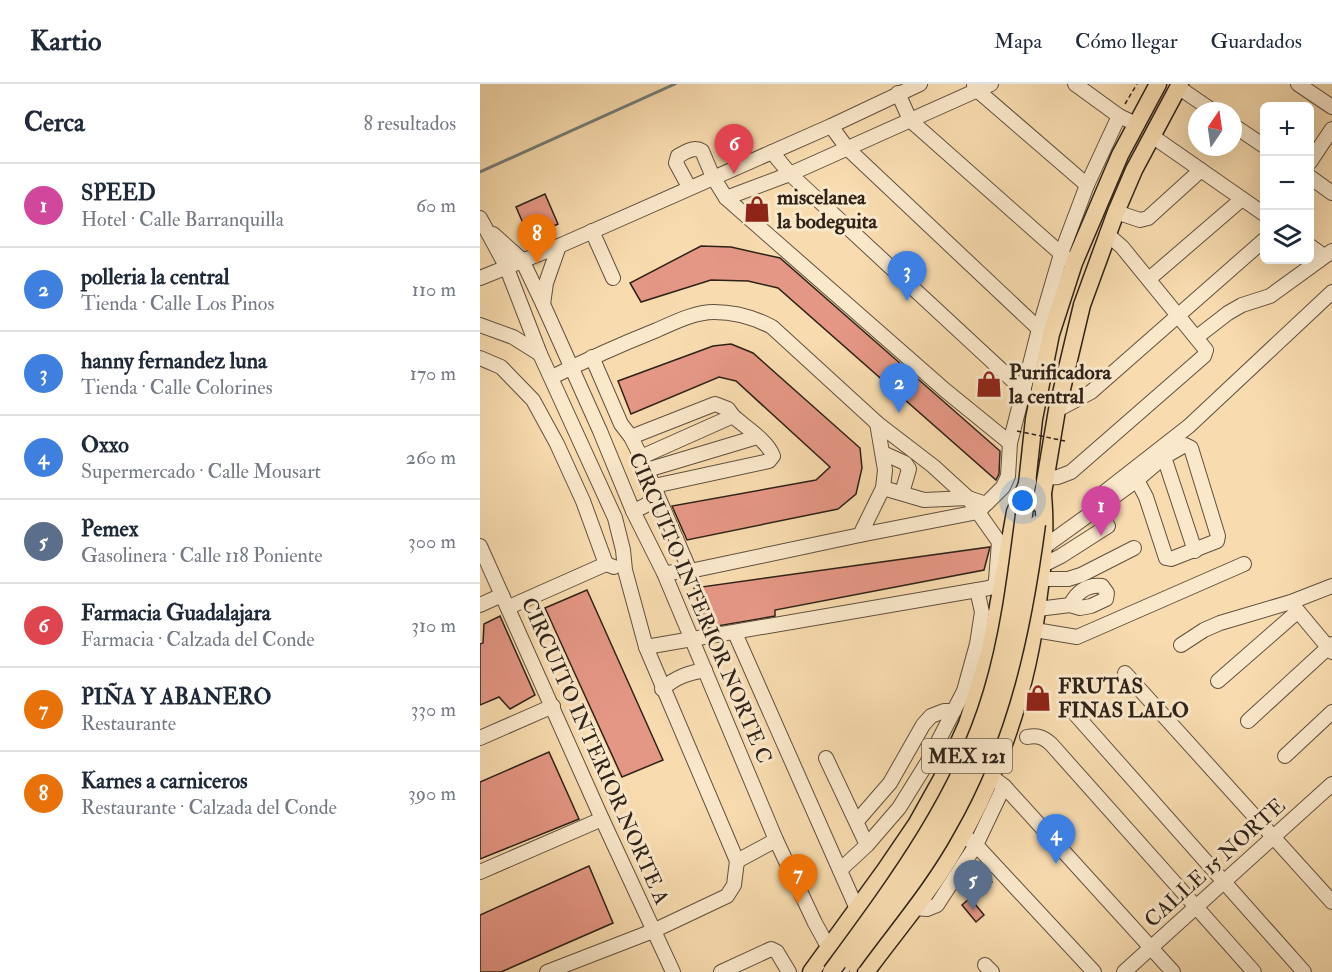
<!DOCTYPE html>
<html lang="es">
<head>
<meta charset="utf-8">
<style>
  :root { --surface:#fff; --page:#f2f2f3; --text:#1f2937; --muted:#747a83; --line:#e0e1e3; --accent:#7c3aed }
  body { margin:0; font-family:"IM FELL Double Pica",serif; background:var(--page); color:var(--text) }
  .controls { position:absolute; right:18px; top:18px; display:grid; overflow:hidden; border-radius:9px; box-shadow:0 6px 24px #0002 }
  .controls button { width:54px; height:54px; display:grid; place-items:center; padding:0; border:0; border-bottom:2px solid var(--line); background:var(--surface); color:var(--text); font:30px sans-serif }
  .compass { position:absolute; left:708px; top:18px; width:54px; height:54px; border-radius:50%; background:var(--surface); box-shadow:0 6px 24px #0002; rotate:13deg }
  .you { position:absolute; left:543px; top:417px; width:21px; height:21px; margin:-15px; border:4px solid #fff; border-radius:50%; background:#1a73e8; box-shadow:0 0 0 9px #1a73e833 }
  .badge { display:grid; place-items:center; width:39px; height:39px; border-radius:50%; background:var(--accent); color:#fff; font-size:20px; font-weight:700 }
  .pin { position:absolute; translate:-50% -50px; filter:drop-shadow(0 2px 3px #0008) }
  .pin::after { content:''; position:absolute; top:32px; width:21px; height:18px; background:inherit; clip-path:polygon(0 0,100% 0,50% 100%) }
  .list { margin:0; padding:0; list-style:none }
  h2 { display:flex; justify-content:space-between; align-items:center; height:78px; margin:0; padding:0 24px; font-size:26px }
  h2 small { font-size:20px; font-weight:400; color:var(--muted) }
  .list li { display:grid; grid-template-columns:39px 1fr auto; gap:18px; align-items:center; box-sizing:border-box; height:84px; padding:0 24px; border-top:2px solid var(--line) }
  .list b { display:block; font-size:22px; white-space:nowrap }
  .list p { margin:0; font-size:20px; white-space:nowrap; color:var(--muted) }
  .list em { font-size:20px; font-style:normal; color:var(--muted) }
  .icon { flex:none; width:33px; height:33px; fill:none; stroke:currentColor; stroke-width:2; stroke-linecap:round; stroke-linejoin:round }
  .map { position:relative; flex:none; width:852px; height:888px; overflow:hidden }
  header { display:flex; align-items:center; gap:36px; box-sizing:border-box; height:84px; padding:0 30px; background:var(--surface); border-bottom:2px solid var(--line) }
  header strong { font-size:28px }
  nav { display:flex; gap:33px; margin-inline-start:auto; font-size:21px }
  main { display:flex }
  aside { flex:1; background:var(--surface) }
  .map>svg:first-child { display:block }
  .lines { fill:none; stroke-linecap:round; stroke-linejoin:round }
  .stream { stroke:#727d76; stroke-width:3 }
  .building { fill:#e59785; stroke:#2e2219; stroke-width:1.5 }
  .minor-casing { stroke:#60503e; stroke-width:16 }
  .major-casing { stroke:#2e2219; stroke-width:19 }
  .path { stroke:#2e2219; stroke-width:1.5; stroke-dasharray:4.5 3; stroke-linecap:butt }
  .minor { stroke:#fae8cb; stroke-width:14 }
  .major { stroke:#f8dcaf; stroke-width:16 }
  .major-bridge-casing { stroke:#2e2219; stroke-width:19; stroke-linecap:butt }
  .path-bridge { stroke:#2e2219; stroke-width:1.5; stroke-dasharray:4.5 3; stroke-linecap:butt }
  .major-bridge { stroke:#f8dcaf; stroke-width:16 }
  .labels { text-anchor:middle; dominant-baseline:central; stroke-width:6; stroke-linejoin:round; paint-order:stroke }
  .shield { fill:#fae8cb; stroke:#6b5d4e; stroke-width:1.5 }
  .shield-label { font-size:20px; font-weight:bold; fill:#2e2219 }
  .poi-label { font-size:21px; font-weight:bold; fill:#2e2219; stroke:#fae8cb; text-anchor:start }
  .street-label { font-size:21px; fill:#2e2219; stroke:#fae8cb }
</style>
</head>
<body>
<header>
<strong>Kartio</strong>
<nav><a>Mapa</a><a>Cómo llegar</a><a>Guardados</a></nav>
</header>
<main>
<aside>
<h2>Cerca<small>8 resultados</small></h2>
<ul class="list">
<li><span class="badge" style="background:#d1479c">1</span><div><b>SPEED</b><p>Hotel · Calle Barranquilla</p></div><em>60 m</em></li>
<li><span class="badge" style="background:#3f7fe0">2</span><div><b>polleria la central</b><p>Tienda · Calle Los Pinos</p></div><em>110 m</em></li>
<li><span class="badge" style="background:#3f7fe0">3</span><div><b>hanny fernandez luna</b><p>Tienda · Calle Colorines</p></div><em>170 m</em></li>
<li><span class="badge" style="background:#3f7fe0">4</span><div><b>Oxxo</b><p>Supermercado · Calle Mousart</p></div><em>260 m</em></li>
<li><span class="badge" style="background:#5c6f8a">5</span><div><b>Pemex</b><p>Gasolinera · Calle 118 Poniente</p></div><em>300 m</em></li>
<li><span class="badge" style="background:#e0444e">6</span><div><b>Farmacia Guadalajara</b><p>Farmacia · Calzada del Conde</p></div><em>310 m</em></li>
<li><span class="badge" style="background:#e8710a">7</span><div><b>PIÑA Y ABANERO</b><p>Restaurante</p></div><em>330 m</em></li>
<li><span class="badge" style="background:#e8710a">8</span><div><b>Karnes a carniceros</b><p>Restaurante · Calzada del Conde</p></div><em>390 m</em></li>
</ul>
</aside>
<div class="map">
<svg width="852" height="888" viewBox="0 0 852 888">
  <rect width="100%" height="100%" fill="#f8dcaf"/>
  <filter id="stains"><feTurbulence type="fractalNoise" baseFrequency=".00333" numOctaves="4"/><feColorMatrix values="0 0 0 0 .2 0 0 0 0 .09 0 0 0 0 .02 0 0 0 .5 -.17"/></filter>
  <radialGradient id="worn" r=".72"><stop offset=".6" stop-color="#630" stop-opacity="0"/><stop offset="1" stop-color="#630" stop-opacity=".3"/></radialGradient>
  <g class="lines">
    <path class="stream" d="M0 88 195 0"/>
  </g>
  <g class="building">
    <path d="M65 110 78 140 49 153 36 123Z"/>
    <path d="M221 162 251 163 300 174 520 367 519 390 516 396 298 204 268 197 231 196 161 218 150 199Z"/>
    <path d="M251 260 273 269 380 364 382 384 376 410 358 425 207 456 192 422 336 396 350 383 256 297 239 293 151 330 138 297 233 262Z"/>
    <path d="M510 463 504 486 295 526V532L226 544 214 504Z"/>
    <path d="M107 506 183 676 142 693 65 524Z"/>
    <path d="M20 532 55 611 30 625 19 613 0 621V560L3 559 4 540Z"/>
    <path d="M69 668 99 735 0 775V698Z"/>
    <path d="M109 782 133 839 21 888H0V831Z"/>
    <path d="M506 790 512 798 503 805 497 798Z"/>
    <path d="M490 814 504 831 496 838 482 821Z"/>
  </g>
  <g class="lines">
    <defs>
      <g id="minor">
        <path d="M595 0 639 32"/>
        <path d="M818 0 852 23"/>
        <path d="M494 1 497 6 607 101"/>
        <path d="M698 3 733 27"/>
        <path d="M418 9 430 36 587 175"/>
        <path d="M753 41 784 62"/>
        <path d="M351 42 367 64 559 245"/>
        <path d="M672 52 784 130"/>
        <path d="M292 68 310 90 544 307"/>
        <path d="M830 78 852 45"/>
        <path d="M830 93 852 109"/>
        <path d="M209 103 196 79 198 72C206 68 214 62 222 67L233 93 246 114 466 307 530 359"/>
        <path d="M246 114 310 90 511 0"/>
        <path d="M636 128 660 136 668 134 721 86"/>
        <path d="M0 134 26 182 60 270 135 434 143 466 145 486 166 563 257 777 254 801 247 812 173 847 67 888"/>
        <path d="M112 147 133 194"/>
        <path d="M13 150 42 176 63 220 120 347 153 427 184 489 296 756 335 839 362 888"/>
        <path d="M830 162 844 172"/>
        <path d="M0 194 79 162 351 42 440 0"/>
        <path d="M669 195 762 115"/>
        <path d="M63 220 66 199 79 162"/>
        <path d="M0 241 33 253 60 270"/>
        <path d="M717 253 748 229 762 221 790 212 852 167"/>
        <path d="M112 273 141 340 151 353 161 373 210 487"/>
        <path d="M0 274 21 283 53 316 77 360 103 417 126 480"/>
        <path d="M72 293C106 276 142 260 177 246 195 238 215 228 234 228 256 228 273 233 292 243L397 339 453 382 488 414 519 458 516 496"/>
        <path d="M577 326 611 308 784 156"/>
        <path d="M151 353 235 320 248 325 253 332"/>
        <path d="M403 369 425 379 429 385 422 409"/>
        <path d="M684 373 715 467"/>
        <path d="M167 386 277 353"/>
        <path d="M565 394 578 393 591 388 724 272 726 266 642 163 627 150"/>
        <path d="M403 404 444 416 488 414 506 420 523 403 528 392 530 359 559 245 581 170 607 101 639 32 656 40"/>
        <path d="M622 410 709 342 852 208"/>
        <path d="M153 427C170 420 172 420 174 402L289 377 293 372C287 356 265 343 253 332L161 373"/>
        <path d="M380 451 498 428 503 423"/>
        <path d="M0 462 122 735 193 888"/>
        <path d="M564 463 657 396 684 373 705 361 711 364 738 452 737 457 691 475 686 474 666 413 657 396"/>
        <path d="M563 481 581 472 628 442"/>
        <path d="M184 489 210 487 380 451 403 404 405 386 397 339"/>
        <path d="M561 495H588L601 491 654 464"/>
        <path d="M812 520 852 568"/>
        <path d="M0 521 22 511"/>
        <path d="M29 523 126 480 134 483"/>
        <path d="M558 525 590 521 600 524 611 522 626 515 627 509 622 502C607 500 597 508 590 521"/>
        <path d="M555 546 597 553 764 480"/>
        <path d="M255 549 377 825"/>
        <path d="M701 561 724 546 740 539 811 518 852 502"/>
        <path d="M166 563 509 504 515 501"/>
        <path d="M645 589 852 818"/>
        <path d="M738 597 817 528"/>
        <path d="M182 605C196 593 208 589 225 586"/>
        <path d="M596 631 824 888"/>
        <path d="M768 637 852 560"/>
        <path d="M547 653C558 651 563 653 571 660L774 888"/>
        <path d="M0 654 73 622"/>
        <path d="M805 672 852 628"/>
        <path d="M346 674 387 761"/>
        <path d="M511 692 524 702 693 888"/>
        <path d="M377 737 410 699 443 641 451 632 464 627H474"/>
        <path d="M483 751 496 761 614 888"/>
        <path d="M257 777 296 756"/>
        <path d="M360 786 387 761 419 724 447 679 484 607 497 560 502 528 497 506"/>
        <path d="M0 788 122 735"/>
        <path d="M434 824 447 825 457 821 496 761 524 702"/>
        <path d="M505 881 512 888"/>
        <path d="M241 888 291 865 297 868 309 888"/>
        <path d="M644 888 852 700"/>
      </g>
      <g id="major">
        <path d="M546 409 554 335 571 250 594 179 640 71 678 0"/>
        <path d="M561 421 577 326 602 221 636 128 654 86 700 0"/>
        <path d="M331 888 405 786 437 739 466 687 487 640 510 567 535 428 548 398"/>
        <path d="M386 888C416 847 451 807 476 763 521 685 549 600 559 510 564 477 566 445 563 411"/>
      </g>
    </defs>
    <use href="#minor" class="minor-casing"/>
    <use href="#major" class="major-casing"/>
    <path class="path" d="M645 20 657 0"/>
    <use href="#minor" class="minor"/>
    <use href="#major" class="major"/>
    <defs>
      <g id="major-bridge">
        <path d="M372 879C404 835 441 792 467 744 521 651 543 546 557 440"/>
        <path d="M351 888C415 801 481 713 512 608 530 548 537 485 545 423"/>
      </g>
    </defs>
    <use href="#major-bridge" class="major-bridge-casing"/>
    <path class="path-bridge" d="M537 347 585 357"/>
    <use href="#major-bridge" class="major-bridge"/>
  </g>
  <defs>
    <symbol id="shop-bare" viewBox="-9 -9 18 18"><path d="M-5-2.5h2.3a2.7 3.5 0 0 1 5.4 0H5L5.5 6h-11ZM-1.5-2.5h3a1.5 2.3 0 0 0-3 0Z" fill="#8f2418" stroke="#fae8cb" stroke-width="2.5" paint-order="stroke"/></symbol>
  </defs>
  <g fill-rule="evenodd">
    <use href="#shop-bare" x="258" y="106" width="38" height="38"/>
    <use href="#shop-bare" x="490" y="281" width="38" height="38"/>
    <use href="#shop-bare" x="539" y="595" width="38" height="38"/>
  </g>
  <g class="labels">
    <rect class="shield" x="442" y="655" width="90" height="34" rx="4.5"/>
    <g class="shield-label">
      <text x="487" y="672">MEX 121</text>
    </g>
    <g class="poi-label">
      <text x="297" y="113">miscelanea<tspan x="297" dy="24">la bodeguita</tspan></text>
      <text x="529" y="288">Purificadora<tspan x="529" dy="24">la central</tspan></text>
      <text x="578" y="602">FRUTAS<tspan x="578" dy="24">FINAS LALO</tspan></text>
    </g>
    <g class="street-label">
      <text transform="translate(220 524) rotate(67)">CIRCUITO INTERIOR NORTE C</text>
      <text transform="translate(115 667) rotate(66)">CIRCUITO INTERIOR NORTE A</text>
      <text transform="translate(735 779) rotate(-42)">CALLE 15 NORTE</text>
    </g>
  </g>
  <rect width="100%" height="100%" filter="url(#stains)"/>
  <rect width="100%" height="100%" fill="url(#worn)"/>
</svg>
<div class="controls">
<button>+</button>
<button>−</button>
<button><svg class="icon" aria-label="layers" viewBox="0 0 24 24"><path d="M12 4l9 5-9 5-9-5zM3 14l9 5 9-5"/></svg></button>
</div>
<svg class="compass" viewBox="-18 -18 36 36"><path d="M0-13l5 13h-10z" fill="#e53935"/><path d="M0 13l5-13h-10z" fill="#747a83"/></svg>
<div class="you"></div>
<div class="pin badge" style="left:621px;top:452px;background:#d1479c">1</div>
<div class="pin badge" style="left:419px;top:329px;background:#3f7fe0">2</div>
<div class="pin badge" style="left:427px;top:217px;background:#3f7fe0">3</div>
<div class="pin badge" style="left:576px;top:780px;background:#3f7fe0">4</div>
<div class="pin badge" style="left:493px;top:826px;background:#5c6f8a">5</div>
<div class="pin badge" style="left:254px;top:90px;background:#e0444e">6</div>
<div class="pin badge" style="left:318px;top:820px;background:#e8710a">7</div>
<div class="pin badge" style="left:57px;top:180px;background:#e8710a">8</div>
</div>
</main>
</body>
</html>
